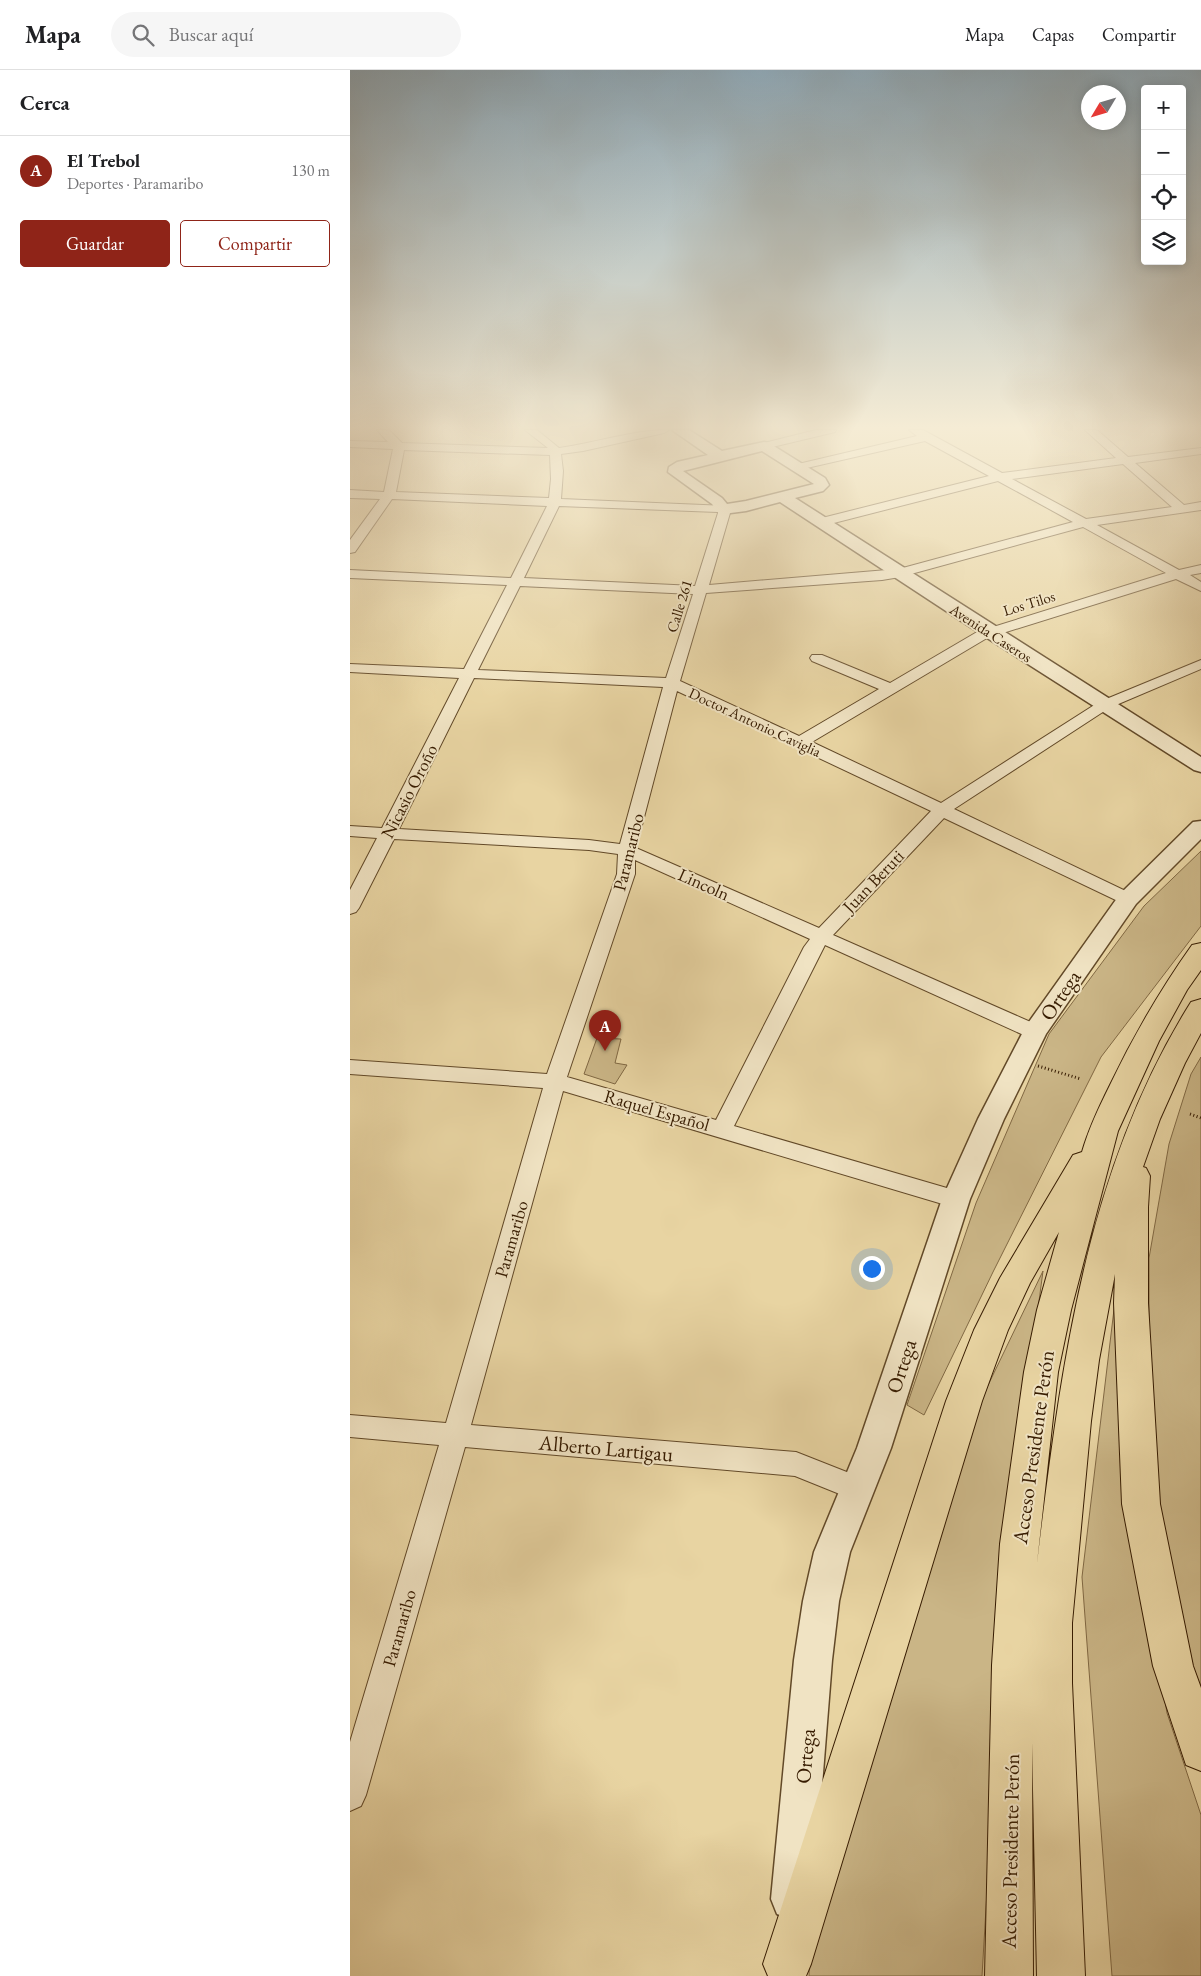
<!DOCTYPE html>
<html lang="es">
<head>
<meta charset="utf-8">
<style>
  :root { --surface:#fff; --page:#f6f6f6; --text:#202124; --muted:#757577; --line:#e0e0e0; --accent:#8f2418 }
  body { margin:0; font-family:"EB Garamond",serif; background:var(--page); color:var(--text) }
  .controls { position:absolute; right:15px; top:15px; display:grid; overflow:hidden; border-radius:5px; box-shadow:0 2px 12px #0003 }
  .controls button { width:45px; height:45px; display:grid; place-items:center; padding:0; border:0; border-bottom:1px solid var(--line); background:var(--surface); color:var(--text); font:25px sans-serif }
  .compass { position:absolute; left:731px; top:15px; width:45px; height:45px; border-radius:50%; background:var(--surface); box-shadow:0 2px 12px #0003; rotate:232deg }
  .you { position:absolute; left:521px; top:1198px; width:18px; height:18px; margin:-12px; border:4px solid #fff; border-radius:50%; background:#1a73e8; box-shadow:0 0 0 8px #1a73e833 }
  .badge { display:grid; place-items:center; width:32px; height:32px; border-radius:50%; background:var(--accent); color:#fff; font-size:16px; font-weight:700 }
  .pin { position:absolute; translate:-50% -41px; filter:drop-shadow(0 1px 2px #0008) }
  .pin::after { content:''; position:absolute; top:26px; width:18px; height:15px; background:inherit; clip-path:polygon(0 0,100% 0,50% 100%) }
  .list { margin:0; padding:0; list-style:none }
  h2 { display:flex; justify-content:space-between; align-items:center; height:65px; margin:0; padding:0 20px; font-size:21px }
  h2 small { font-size:16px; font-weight:400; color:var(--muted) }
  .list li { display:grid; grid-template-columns:32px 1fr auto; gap:15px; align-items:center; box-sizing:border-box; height:70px; padding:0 20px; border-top:1px solid var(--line) }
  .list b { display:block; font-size:19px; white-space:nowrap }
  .list p { margin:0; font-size:16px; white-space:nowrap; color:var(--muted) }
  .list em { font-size:16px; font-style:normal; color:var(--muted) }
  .actions { display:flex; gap:10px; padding:15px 20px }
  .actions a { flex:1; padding:11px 0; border:1px solid var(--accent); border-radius:5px; text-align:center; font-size:18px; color:var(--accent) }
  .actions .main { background:var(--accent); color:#fff }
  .icon { flex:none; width:28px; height:28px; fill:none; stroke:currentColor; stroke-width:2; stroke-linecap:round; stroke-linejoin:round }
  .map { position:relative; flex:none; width:851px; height:1906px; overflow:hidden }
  header { display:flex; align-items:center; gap:30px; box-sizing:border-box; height:70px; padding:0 25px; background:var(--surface); border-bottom:1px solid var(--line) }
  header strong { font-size:24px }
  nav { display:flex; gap:28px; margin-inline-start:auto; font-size:18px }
  .search { width:350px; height:45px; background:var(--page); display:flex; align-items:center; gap:12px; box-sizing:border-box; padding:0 18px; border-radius:28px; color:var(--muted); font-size:19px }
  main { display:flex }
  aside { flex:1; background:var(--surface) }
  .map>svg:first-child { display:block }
  .green { fill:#cab586; stroke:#806843 }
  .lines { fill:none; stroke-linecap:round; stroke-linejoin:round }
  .minor-casing { stroke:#624928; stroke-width:2 }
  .tertiary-casing { stroke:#624928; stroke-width:3 }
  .motorway-casing { stroke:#361b00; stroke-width:2 }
  .path { stroke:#361b00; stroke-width:3; stroke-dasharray:1 2.5; stroke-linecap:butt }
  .minor { fill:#f0e3c3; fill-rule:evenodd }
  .tertiary { fill:#f0e3c3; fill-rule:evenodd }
  .motorway { fill:#e8d4a2; fill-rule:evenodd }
  .labels { text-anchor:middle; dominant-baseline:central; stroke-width:4; stroke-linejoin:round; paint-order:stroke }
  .far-street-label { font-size:15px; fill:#361b00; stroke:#f0e3c3 }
  .street-label { font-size:18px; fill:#361b00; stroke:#f0e3c3 }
  .near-street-label { font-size:21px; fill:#361b00; stroke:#f0e3c3 }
</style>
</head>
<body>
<header>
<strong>Mapa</strong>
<div class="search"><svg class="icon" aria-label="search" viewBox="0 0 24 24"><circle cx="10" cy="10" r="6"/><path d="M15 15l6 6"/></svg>Buscar aquí</div>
<nav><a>Mapa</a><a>Capas</a><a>Compartir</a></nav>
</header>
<main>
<aside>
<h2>Cerca<small></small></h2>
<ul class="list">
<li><span class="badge">A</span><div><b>El Trebol</b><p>Deportes · Paramaribo</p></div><em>130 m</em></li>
</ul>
<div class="actions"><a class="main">Guardar</a><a>Compartir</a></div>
</aside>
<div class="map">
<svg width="851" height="1906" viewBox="0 0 851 1906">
  <rect width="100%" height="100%" fill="#e8d4a2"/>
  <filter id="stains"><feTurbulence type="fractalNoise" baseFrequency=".004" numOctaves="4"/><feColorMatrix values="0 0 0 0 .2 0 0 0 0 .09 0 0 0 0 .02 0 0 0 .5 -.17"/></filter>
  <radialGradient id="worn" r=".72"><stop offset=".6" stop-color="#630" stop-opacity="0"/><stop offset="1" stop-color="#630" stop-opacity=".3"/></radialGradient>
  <g class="green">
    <path d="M851 781V856L751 987 643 1202 574 1345 557 1335 626 1133 699 964 794 836Z"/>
    <path d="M247 968 271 969 265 993 277 995 265 1014 234 1004Z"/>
    <path d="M851 987V1630L828 1566 805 1436 799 1301V1188L819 1074 841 1004Z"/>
    <path d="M693 1201 658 1465 632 1906H459L461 1846 629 1334Z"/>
    <path d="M765 1231 785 1454 817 1643 851 1745V1906H762L732 1507Z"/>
  </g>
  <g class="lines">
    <defs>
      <g id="minor">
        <path d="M27 360H39L52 373 198 378 175 360H187L209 378C246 373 282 360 319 360L314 363 233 381 211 384 213 401 211 429 377 436 380 443 359 515 549 499 723 452 648 411 472 456 468 455 466 452 468 449 639 406 575 371 448 400 442 397 444 395 567 366 559 360H573L652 403 766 388 735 360H747L778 387 851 378V384L785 393 834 435 851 432V440L747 455 829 500 851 495V503L840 505 851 512V521L826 509 637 568 462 672 591 733 749 632 851 590V599L759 638 604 739 784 825 787 829 784 833 778 834 772 833 594 748 483 865 692 957 695 962 692 967 685 969 678 967 475 875 384 1056 614 1123 617 1129 614 1135 606 1138 213 1021 121 1355 446 1382 517 1410 521 1419 517 1428 507 1431 445 1406 115 1377 16 1725 11 1736 0 1741V1672L89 1375 0 1367V1345L96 1353 193 1018 0 1004V990L197 1004 267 804 268 784 239 780 44 769 9 838 6 842 0 844V820L27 768 0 766V756L32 758 109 608 0 602V594L114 599 157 515 0 508V500L161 508 197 436 42 429 5 482 0 483V470L30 429 0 428V420L34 422 43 379 0 377V371L38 372ZM54 380 200 385 201 409 199 428 46 422ZM773 394 822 437 736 449 662 409ZM209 436 368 442V443L345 516 174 508ZM733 457 816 503 627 562 540 613 472 585H462L460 588 462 591 529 619 449 666 330 611 356 523 532 510 550 507ZM170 516 343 524 316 608 128 600ZM124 608 313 617 270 774 239 770 49 759ZM327 621 581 741 469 858 286 778ZM285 790 460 869 454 877 366 1050 217 1007 285 804Z"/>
        <path d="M466 360H486L485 362 414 379 408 376 410 374Z"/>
      </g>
      <g id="tertiary">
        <path d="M322 360H339L372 381 414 372 419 373 475 408 479 415 473 421 445 428 851 687V702L844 700 634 566 430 432 396 441 373 444 368 442 362 434 318 402 319 397 327 392 358 385ZM412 381 464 414 396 431 377 434 372 428 333 401Z"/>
        <path d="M851 751V769L786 834 696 964 654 1049 620 1129 541 1378 500 1482 489 1531 482 1590 463 1829 457 1844 442 1850 427 1844 421 1829 444 1590 453 1531 464 1482 507 1378 592 1129 628 1049 676 956 770 824 843 752Z"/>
      </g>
      <path id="motorway" d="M851 873V900L837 920 809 971 768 1061 721 1240 708 1302 687 1493C711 1298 735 1101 841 932L851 929V963L835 993 810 1049 793 1097 796 1098 800 1106 798 1137V1233L810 1434 843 1596 851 1618V1701L836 1695 803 1596 772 1434 764 1233 765 1204 749 1290 741 1351 722 1553V1613L735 1906H687L682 1673 683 1906H635L642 1595 650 1474 674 1302 687 1240 709 1162 680 1213 658 1260 632 1331 461 1894 456 1906H418L413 1894 596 1331 624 1260 650 1208 723 1085 732 1082C739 1058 749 1037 760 1015 784 965 810 920 842 875Z"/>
    </defs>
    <use href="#minor" class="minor-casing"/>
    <use href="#tertiary" class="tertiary-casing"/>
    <use href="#motorway" class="motorway-casing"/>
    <g class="path">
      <path d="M688 996 731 1009"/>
      <path d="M840 1044 851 1048"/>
    </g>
    <use href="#minor" class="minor"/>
    <use href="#tertiary" class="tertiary"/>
    <use href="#motorway" class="motorway"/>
  </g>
  <linearGradient id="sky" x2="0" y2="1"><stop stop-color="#8fa8b6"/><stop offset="0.57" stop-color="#f5ecd5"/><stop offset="1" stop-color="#f5ecd5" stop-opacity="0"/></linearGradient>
  <rect width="851" height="627" fill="url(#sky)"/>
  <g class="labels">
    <g class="far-street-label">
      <text transform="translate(679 533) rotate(-17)">Los Tilos</text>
      <text transform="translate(329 536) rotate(-73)">Calle 261</text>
      <text transform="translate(641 563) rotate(33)">Avenida Caseros</text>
      <text transform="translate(405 652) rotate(25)">Doctor Antonio Caviglia</text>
    </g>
    <g class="street-label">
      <text transform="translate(59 721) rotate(-63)">Nicasio Oroño</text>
      <text transform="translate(278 782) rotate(-76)">Paramaribo</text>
      <text transform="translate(523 811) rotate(-46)">Juan Beruti</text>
      <text transform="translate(354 814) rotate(24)">Lincoln</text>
      <text transform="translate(307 1040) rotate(16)">Raquel Español</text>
      <text transform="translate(161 1169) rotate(-74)">Paramaribo</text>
      <text transform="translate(49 1558) rotate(-74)">Paramaribo</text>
    </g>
    <g class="near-street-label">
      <text transform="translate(710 925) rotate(-56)">Ortega</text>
      <text transform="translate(551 1296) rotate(-72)">Ortega</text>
      <text transform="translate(683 1377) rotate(-82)">Acceso Presidente Perón</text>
      <text transform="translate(256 1378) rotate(5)">Alberto Lartigau</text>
      <text transform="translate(455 1686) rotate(-85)">Ortega</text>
      <text transform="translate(660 1781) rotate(-89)">Acceso Presidente Perón</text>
    </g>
  </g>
  <rect width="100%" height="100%" filter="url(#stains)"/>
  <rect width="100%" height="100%" fill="url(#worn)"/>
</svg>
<div class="controls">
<button>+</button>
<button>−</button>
<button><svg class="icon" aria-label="locate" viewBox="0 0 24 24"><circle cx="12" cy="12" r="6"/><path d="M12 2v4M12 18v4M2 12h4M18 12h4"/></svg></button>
<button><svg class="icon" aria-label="layers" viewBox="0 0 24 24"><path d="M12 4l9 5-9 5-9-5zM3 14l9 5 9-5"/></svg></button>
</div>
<svg class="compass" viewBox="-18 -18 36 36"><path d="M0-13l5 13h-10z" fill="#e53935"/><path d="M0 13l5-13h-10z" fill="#757577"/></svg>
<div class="you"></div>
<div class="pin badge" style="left:255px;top:981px">A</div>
</div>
</main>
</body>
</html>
